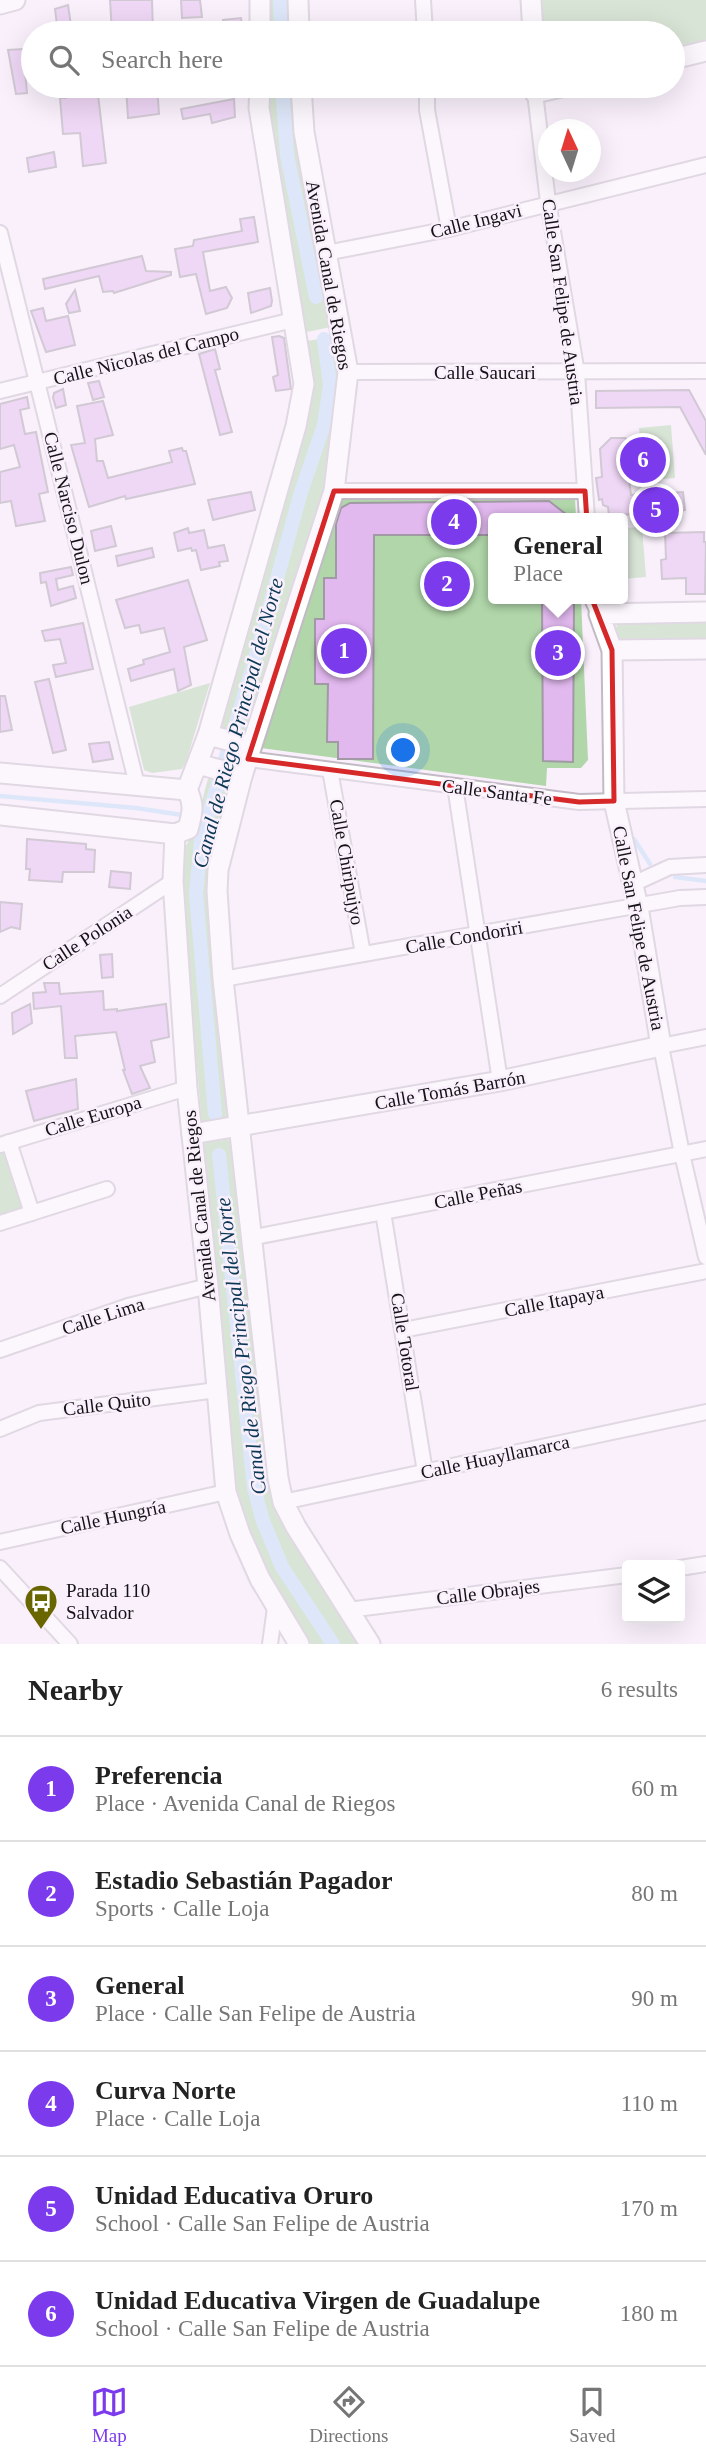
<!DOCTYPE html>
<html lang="en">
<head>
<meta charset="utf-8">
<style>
  :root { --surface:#fff; --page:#f2f2f2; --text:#222; --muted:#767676; --line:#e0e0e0; --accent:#7c3aed }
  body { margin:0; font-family:Georgia,serif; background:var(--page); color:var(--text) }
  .controls { position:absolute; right:21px; bottom:21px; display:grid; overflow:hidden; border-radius:7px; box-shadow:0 7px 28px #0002 }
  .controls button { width:63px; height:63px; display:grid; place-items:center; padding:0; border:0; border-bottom:2px solid var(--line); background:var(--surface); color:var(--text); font:35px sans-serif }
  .compass { position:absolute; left:538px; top:119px; width:63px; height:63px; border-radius:50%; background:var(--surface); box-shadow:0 7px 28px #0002; rotate:356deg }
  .you { position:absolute; left:404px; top:751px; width:24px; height:24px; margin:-18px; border:5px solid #fff; border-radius:50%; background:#1a73e8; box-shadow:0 0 0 10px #1a73e833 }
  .badge { display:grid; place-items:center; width:46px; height:46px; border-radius:50%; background:var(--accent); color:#fff; font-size:23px; font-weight:700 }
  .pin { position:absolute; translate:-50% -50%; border:4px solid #fff; box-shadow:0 2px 7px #0006 }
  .popup { position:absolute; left:488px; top:513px; width:140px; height:91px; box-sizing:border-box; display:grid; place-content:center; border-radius:7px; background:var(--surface); filter:drop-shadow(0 2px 5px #0005); font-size:23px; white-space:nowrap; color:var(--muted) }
  .popup b { font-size:26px; color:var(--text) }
  .popup::after { content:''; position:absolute; left:50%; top:100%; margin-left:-14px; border:14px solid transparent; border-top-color:var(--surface) }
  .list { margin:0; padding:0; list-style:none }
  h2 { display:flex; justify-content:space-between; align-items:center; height:91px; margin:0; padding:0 28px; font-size:30px }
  h2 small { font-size:23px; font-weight:400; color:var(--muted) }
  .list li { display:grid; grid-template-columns:46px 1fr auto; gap:21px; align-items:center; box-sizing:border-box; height:105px; padding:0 28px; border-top:2px solid var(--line) }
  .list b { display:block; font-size:26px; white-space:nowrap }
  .list p { margin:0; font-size:23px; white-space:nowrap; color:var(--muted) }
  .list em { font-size:23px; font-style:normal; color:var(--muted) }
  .icon { flex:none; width:38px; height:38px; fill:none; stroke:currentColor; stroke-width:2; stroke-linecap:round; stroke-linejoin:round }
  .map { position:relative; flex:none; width:706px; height:1644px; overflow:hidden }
  .search { position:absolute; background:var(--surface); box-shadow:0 7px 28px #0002; left:21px; right:21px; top:21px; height:77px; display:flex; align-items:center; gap:18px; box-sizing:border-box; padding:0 24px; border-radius:38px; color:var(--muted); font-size:26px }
  .sheet { height:721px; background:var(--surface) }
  nav { display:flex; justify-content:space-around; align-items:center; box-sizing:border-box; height:98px; border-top:2px solid var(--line); background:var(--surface); font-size:19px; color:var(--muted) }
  nav a { display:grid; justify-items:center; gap:4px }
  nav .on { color:var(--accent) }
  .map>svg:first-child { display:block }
  .green { fill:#b0d6a9 }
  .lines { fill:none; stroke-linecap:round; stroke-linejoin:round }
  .stream { stroke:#bbdcf7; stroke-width:4.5 }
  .canal { stroke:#bbdcf7; stroke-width:14 }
  .building { fill:#e2b9ef; stroke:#a199a4; stroke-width:2 }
  .street-casing { stroke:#c2bac5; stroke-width:18 }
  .secondary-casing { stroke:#c2bac5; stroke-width:23 }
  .street { stroke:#fff; stroke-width:14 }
  .secondary { stroke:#fff; stroke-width:19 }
  .marked { fill:none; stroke:#d62828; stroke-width:5; stroke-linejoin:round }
  .labels { text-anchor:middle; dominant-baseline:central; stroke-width:5; stroke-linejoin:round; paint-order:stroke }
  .street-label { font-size:19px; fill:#151216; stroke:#f9f0fc }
  .poi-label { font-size:19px; fill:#151216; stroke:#f9f0fc; text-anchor:start }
  .water-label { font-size:21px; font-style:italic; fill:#0b3855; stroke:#f9f0fc }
</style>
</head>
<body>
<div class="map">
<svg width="706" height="1644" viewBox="0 0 706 1644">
  <rect width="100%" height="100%" fill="#f9f0fc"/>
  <g class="green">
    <path d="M266 0H291L292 33H266Z"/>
    <path d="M537 0H706V41L673 49V33H538Z"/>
    <path d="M265 86H294L331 327 302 333Z"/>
    <path d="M336 336 341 372 340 405 324 494 247 737 218 731 312 398V370L307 341Z"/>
    <path d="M671 425 675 478 644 481 639 428Z"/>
    <path d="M575 496 576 518H493V599H581L588 760 581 768H547L546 786 261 748 341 499Z"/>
    <path d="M642 527 646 577 623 579V528Z"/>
    <path d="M706 620V638L623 640 616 637 614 631 619 622Z"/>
    <path d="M210 683 186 762 182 769 152 773 144 770 129 707Z"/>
    <path d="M209 775 234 782 211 917 229 1121 202 1125 182 895 184 850 194 830Z"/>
    <path d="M231 1139 272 1483 362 1644H311L281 1598 262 1563 236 1497 219 1287 204 1143Z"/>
    <path d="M6 1151 25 1208 0 1216V1152Z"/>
  </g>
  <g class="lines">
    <g class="stream">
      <path d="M0 796 136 808 182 815"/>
      <path d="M634 839 650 864"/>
      <path d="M675 877 706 881"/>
    </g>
    <g class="canal">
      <path d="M280 0 281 33"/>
      <path d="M282 86 287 155 316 297"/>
      <path d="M215 1114 196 894 201 840 252 669 301 492 324 425 330 385 324 339"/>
      <path d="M219 1155 254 1488 263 1521 282 1567 333 1644"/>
    </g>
  </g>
  <g class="building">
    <path d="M110 0H152L153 33H112Z"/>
    <path d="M181 0H200L202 17 182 18Z"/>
    <path d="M68 5 72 32 58 33 55 9Z"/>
    <path d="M241 18 243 33H224L223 20Z"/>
    <path d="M23 49 27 93 16 94 8 50Z"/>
    <path d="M65 86H97L106 163 83 166 80 133 63 134 60 98H66Z"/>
    <path d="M126 86H157L159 114 128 118Z"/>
    <path d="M234 99 235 117 212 123 210 114 183 119 181 109Z"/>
    <path d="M54 152 56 167 29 172 27 158Z"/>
    <path d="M254 217 258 242 203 252 210 291 226 287 232 298 227 308 206 314 196 274 180 277 175 249 193 246 194 240 242 231 240 219Z"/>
    <path d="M142 256 146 271 171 272V275L114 293 113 291 103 292 99 276 45 289 43 279Z"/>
    <path d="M270 288 272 301 271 306 251 313 248 293Z"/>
    <path d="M75 290 80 311 69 313 66 304Z"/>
    <path d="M43 308 46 321 68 316 75 345 46 352 31 311Z"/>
    <path d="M279 336 284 338 291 389 276 391 273 377 278 375 272 337Z"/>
    <path d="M215 349 220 369 215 370 232 432 220 435 199 354Z"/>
    <path d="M99 381 104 397 93 400 88 383Z"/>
    <path d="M63 389 66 405 56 408 53 398 54 393Z"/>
    <path d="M689 390 706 421V455L680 407 596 408V391Z"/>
    <path d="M27 397 29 408 20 410 25 434 36 432 48 492 39 494 45 521 16 526 11 501 0 503V472L20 467 14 445 0 449V404Z"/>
    <path d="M103 401 113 435 95 439 97 461H103L108 478 172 462 169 451 182 448 183 451H186L195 484 126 499 125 496 89 507 71 445 85 443 77 406Z"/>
    <path d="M611 438H625L634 445 636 466 628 472 631 495 667 491 669 493 683 492 685 510 609 516 608 507 603 505 602 499 599 500 596 478 602 477 600 449Z"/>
    <path d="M251 492 255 510 213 520 208 500Z"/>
    <path d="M549 501 571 518H493V535H374L373 759H338V742H327L328 684H315V619H324V578H336V524L341 508 350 503Z"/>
    <path d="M111 526 116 546 95 551 91 531Z"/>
    <path d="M188 528 189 533 204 530 208 548 224 545 228 561 219 562 220 566 201 570 196 550 192 551 191 548 178 551 174 533Z"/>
    <path d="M704 532V542H706L705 594H686V578L662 579 661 560 666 559 665 533Z"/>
    <path d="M152 548 154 557 118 566 116 556Z"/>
    <path d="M71 567 73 575 56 579 58 590 73 586 76 598 51 606 46 582 41 583 40 573Z"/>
    <path d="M188 580 207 640 184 647 191 685 178 691 174 669 131 681 128 669 144 664 143 660 170 652 164 628 141 633 139 625 125 628 116 600Z"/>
    <path d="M542 599H574L573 762 543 761Z"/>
    <path d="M83 623 93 669 56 677 53 665 66 663 60 639 45 641 42 631Z"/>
    <path d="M49 679 66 750 53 753 35 682Z"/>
    <path d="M0 696H5L12 730 0 732Z"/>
    <path d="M109 742 113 759 93 762 89 744Z"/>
    <path d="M27 839 86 844V849L95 850 94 872H63L62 882 29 880 30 869H26Z"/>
    <path d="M111 871 131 873 130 889 109 887Z"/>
    <path d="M0 902 22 904 20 929 11 927 0 932Z"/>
    <path d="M112 954 113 977 102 978 100 955Z"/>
    <path d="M44 983H59L60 994 103 991 104 1010 117 1009V1011L166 1004 169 1037 151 1041 155 1062 140 1066 150 1088 132 1094 123 1070H125L116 1032 75 1036 77 1058H65L61 1006 34 1009 33 993 46 992Z"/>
    <path d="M30 1004 32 1023 13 1034 12 1013Z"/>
    <path d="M76 1079 78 1109 34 1121 26 1091Z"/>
  </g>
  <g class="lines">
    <defs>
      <g id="street">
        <path d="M423 0 425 33"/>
        <path d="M427 86V110L449 229"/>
        <path d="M535 93 548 202 577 373 587 518"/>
        <path d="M0 233 137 785"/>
        <path d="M326 253 449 229 706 165"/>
        <path d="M348 372 706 371"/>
        <path d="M0 391 293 320"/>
        <path d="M334 491H585"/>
        <path d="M592 599 599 614"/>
        <path d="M248 759 579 802 706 799"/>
        <path d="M330 770 363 954"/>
        <path d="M455 786 500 1081"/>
        <path d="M633 884 670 867 706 865"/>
        <path d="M223 979 680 898 706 897"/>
        <path d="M0 996 173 881"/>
        <path d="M706 1037 661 1046 682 1154 706 1257"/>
        <path d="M9 1142 32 1213"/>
        <path d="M0 1145 187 1088"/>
        <path d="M383 1212 425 1472"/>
        <path d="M0 1223 107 1189"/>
        <path d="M250 1238 706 1149"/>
        <path d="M403 1330 706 1271"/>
        <path d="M0 1350 128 1306 208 1286"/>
        <path d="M0 1429 39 1413 217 1390"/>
        <path d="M283 1502 706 1412"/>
        <path d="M0 1542 226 1492"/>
        <path d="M0 1568 70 1644"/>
        <path d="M680 1568 706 1564"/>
        <path d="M348 1610 627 1575"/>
        <path d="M270 1644 275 1608"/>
      </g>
      <g id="secondary">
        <path d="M260 0V33"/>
        <path d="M298 0 299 33"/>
        <path d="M531 0 533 33"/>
        <path d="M0 4 15 0"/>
        <path d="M673 59 706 51"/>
        <path d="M301 86 304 132 348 372 334 491 242 776 218 870 217 891 223 979 278 1478 283 1502 296 1527 370 1644"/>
        <path d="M535 86V93L565 86"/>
        <path d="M612 650 706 649"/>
        <path d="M208 735 251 746"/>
        <path d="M198 764 242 776"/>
        <path d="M0 773 187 790"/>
        <path d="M0 815 175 834 188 829C192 814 195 805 187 790L208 735 296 426 304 384 259 108 260 86"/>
        <path d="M175 834 173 881 187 1088 208 1286 226 1492 240 1534 260 1579 299 1644"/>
        <path d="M192 1134 500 1081 661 1046 638 907 614 801 612 650 599 614 706 612"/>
      </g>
    </defs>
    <use href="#street" class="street-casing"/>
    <use href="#secondary" class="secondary-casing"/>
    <use href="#street" class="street"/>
    <use href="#secondary" class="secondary"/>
  </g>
  <path d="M0 0H706V1644H0ZM334 491H585L592 599 612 650 614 801 579 802 248 759Z" fill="#f9f0fc" fill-opacity=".55" fill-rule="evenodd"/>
  <path class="marked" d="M334 491H585L592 599 612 650 614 801 579 802 248 759Z"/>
  <defs>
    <symbol id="bus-pin" viewBox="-11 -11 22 30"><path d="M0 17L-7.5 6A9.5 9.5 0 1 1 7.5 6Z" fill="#696600" stroke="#f9f0fc"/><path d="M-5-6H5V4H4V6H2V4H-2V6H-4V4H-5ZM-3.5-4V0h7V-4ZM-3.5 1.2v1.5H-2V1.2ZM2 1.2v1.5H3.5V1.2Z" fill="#fff"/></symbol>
  </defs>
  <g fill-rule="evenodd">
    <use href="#bus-pin" x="22" y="1582" width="38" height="52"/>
  </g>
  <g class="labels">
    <g class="street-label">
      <text transform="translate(476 221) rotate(-14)">Calle Ingavi</text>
      <text transform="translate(329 275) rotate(80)">Avenida Canal de Riegos</text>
      <text transform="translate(563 302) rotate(82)">Calle San Felipe de Austria</text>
      <text transform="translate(146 356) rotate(-14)">Calle Nicolas del Campo</text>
      <text x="485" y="372">Calle Saucari</text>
      <text transform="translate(69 508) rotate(76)">Calle Narciso Dulon</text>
      <text transform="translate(497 792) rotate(7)">Calle Santa Fe</text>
      <text transform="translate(347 862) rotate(80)">Calle Chiripujyo</text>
      <text transform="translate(639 928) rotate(79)">Calle San Felipe de Austria</text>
      <text transform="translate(464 937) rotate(-10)">Calle Condoriri</text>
      <text transform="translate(87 938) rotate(-33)">Calle Polonia</text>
      <text transform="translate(450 1090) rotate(-10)">Calle Tomás Barrón</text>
      <text transform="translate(93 1116) rotate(-17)">Calle Europa</text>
      <text transform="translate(478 1194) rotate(-11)">Calle Peñas</text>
      <text transform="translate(199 1206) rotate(-96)">Avenida Canal de Riegos</text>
      <text transform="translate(554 1301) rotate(-11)">Calle Itapaya</text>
      <text transform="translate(103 1316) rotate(-18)">Calle Lima</text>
      <text transform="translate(405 1342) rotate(81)">Calle Totoral</text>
      <text transform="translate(107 1404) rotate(-7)">Calle Quito</text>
      <text transform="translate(495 1457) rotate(-12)">Calle Huayllamarca</text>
      <text transform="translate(113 1517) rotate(-12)">Calle Hungría</text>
      <text transform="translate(488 1592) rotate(-7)">Calle Obrajes</text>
    </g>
    <g class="poi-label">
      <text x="66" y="1590">Parada 110<tspan x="66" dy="22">Salvador</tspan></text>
    </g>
    <g class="water-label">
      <text transform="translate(238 723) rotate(-75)">Canal de Riego Principal del Norte</text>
      <text transform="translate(241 1346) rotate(-97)">Canal de Riego Principal del Norte</text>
    </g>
  </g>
</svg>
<div class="controls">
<button><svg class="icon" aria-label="layers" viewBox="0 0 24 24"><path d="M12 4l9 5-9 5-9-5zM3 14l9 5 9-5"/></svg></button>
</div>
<svg class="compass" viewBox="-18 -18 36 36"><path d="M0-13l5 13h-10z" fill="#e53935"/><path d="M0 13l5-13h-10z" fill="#767676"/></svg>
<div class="you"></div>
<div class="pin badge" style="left:344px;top:651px">1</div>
<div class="pin badge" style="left:447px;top:584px">2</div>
<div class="pin badge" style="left:558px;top:653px">3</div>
<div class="popup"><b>General</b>Place</div>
<div class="pin badge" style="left:454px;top:522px">4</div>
<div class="pin badge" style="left:656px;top:510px">5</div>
<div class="pin badge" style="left:643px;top:460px">6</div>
<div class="search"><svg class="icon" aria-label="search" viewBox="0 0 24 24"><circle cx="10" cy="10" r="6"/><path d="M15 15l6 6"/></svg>Search here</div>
</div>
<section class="sheet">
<h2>Nearby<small>6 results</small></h2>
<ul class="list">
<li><span class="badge">1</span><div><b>Preferencia</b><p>Place · Avenida Canal de Riegos</p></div><em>60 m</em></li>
<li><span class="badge">2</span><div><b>Estadio Sebastián Pagador</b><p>Sports · Calle Loja</p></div><em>80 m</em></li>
<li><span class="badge">3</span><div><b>General</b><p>Place · Calle San Felipe de Austria</p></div><em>90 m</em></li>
<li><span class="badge">4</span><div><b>Curva Norte</b><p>Place · Calle Loja</p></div><em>110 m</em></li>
<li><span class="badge">5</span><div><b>Unidad Educativa Oruro</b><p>School · Calle San Felipe de Austria</p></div><em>170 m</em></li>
<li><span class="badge">6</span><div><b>Unidad Educativa Virgen de Guadalupe</b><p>School · Calle San Felipe de Austria</p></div><em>180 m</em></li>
</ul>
</section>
<nav>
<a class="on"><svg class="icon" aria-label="map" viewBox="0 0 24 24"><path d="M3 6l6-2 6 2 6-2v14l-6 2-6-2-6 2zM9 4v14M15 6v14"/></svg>Map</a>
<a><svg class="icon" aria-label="directions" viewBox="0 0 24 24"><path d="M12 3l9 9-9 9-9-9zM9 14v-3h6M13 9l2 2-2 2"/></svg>Directions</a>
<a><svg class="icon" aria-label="saved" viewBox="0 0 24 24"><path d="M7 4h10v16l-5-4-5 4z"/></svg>Saved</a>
</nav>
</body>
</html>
